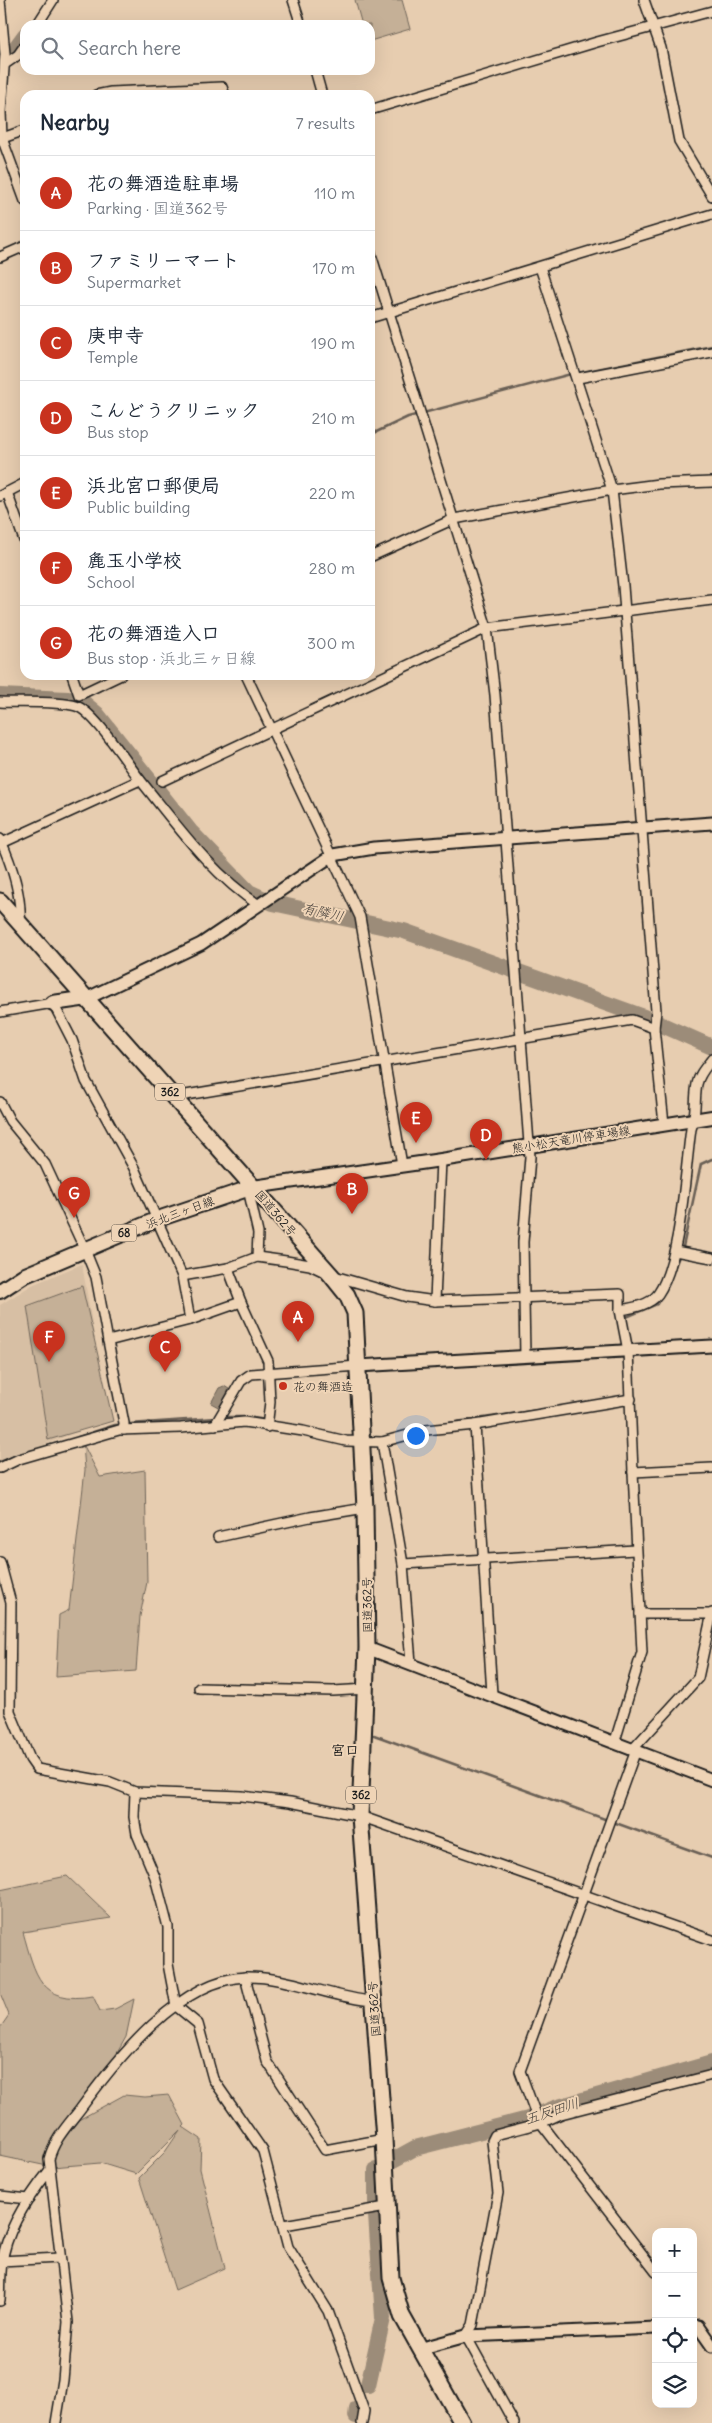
<!DOCTYPE html>
<html lang="en">
<head>
<meta charset="utf-8">
<style>
  :root { --surface:#fff; --page:#f6f6f7; --text:#1f2937; --muted:#747a83; --line:#e0e1e3; --accent:#c8321e }
  body { margin:0; font-family:Delius,"Klee One",sans-serif; background:var(--page); color:var(--text) }
  .controls { position:absolute; right:15px; bottom:15px; display:grid; overflow:hidden; border-radius:10px; box-shadow:0 5px 20px #0002 }
  .controls button { width:45px; height:45px; display:grid; place-items:center; padding:0; border:0; border-bottom:1px solid var(--line); background:var(--surface); color:var(--text); font:25px sans-serif }
  .you { position:absolute; left:415px; top:1435px; width:18px; height:18px; margin:-12px; border:4px solid #fff; border-radius:50%; background:#1a73e8; box-shadow:0 0 0 8px #1a73e833 }
  .badge { display:grid; place-items:center; width:32px; height:32px; border-radius:50%; background:var(--accent); color:#fff; font-size:16px; font-weight:700 }
  .pin { position:absolute; translate:-50% -41px; filter:drop-shadow(0 1px 2px #0008) }
  .pin::after { content:''; position:absolute; top:26px; width:18px; height:15px; background:inherit; clip-path:polygon(0 0,100% 0,50% 100%) }
  .list { margin:0; padding:0; list-style:none }
  h2 { display:flex; justify-content:space-between; align-items:center; height:65px; margin:0; padding:0 20px; font-size:21px }
  h2 small { font-size:16px; font-weight:400; color:var(--muted) }
  .list li { display:grid; grid-template-columns:32px 1fr auto; gap:15px; align-items:center; box-sizing:border-box; height:75px; padding:0 20px; border-top:1px solid var(--line) }
  .list b { display:block; font-size:19px; white-space:nowrap }
  .list p { margin:0; font-size:16px; white-space:nowrap; color:var(--muted) }
  .list em { font-size:16px; font-style:normal; color:var(--muted) }
  .icon { flex:none; width:28px; height:28px; fill:none; stroke:currentColor; stroke-width:2; stroke-linecap:round; stroke-linejoin:round }
  .map { position:relative; flex:none; width:712px; height:2423px; overflow:hidden }
  .search { position:absolute; background:var(--surface); box-shadow:0 5px 20px #0002; left:20px; top:20px; width:355px; height:55px; display:flex; align-items:center; gap:12px; box-sizing:border-box; padding:0 18px; border-radius:15px; color:var(--muted); font-size:19px }
  .panel { position:absolute; background:var(--surface); box-shadow:0 5px 20px #0002; left:20px; top:90px; width:355px; height:590px; border-radius:15px }
  .map>svg:first-child { display:block }
  .built { fill:#d7bfa4 }
  .green { fill:#c5b097; stroke:#70665a }
  .water { fill:#9c8c79; stroke:#695f54 }
  .lines { fill:none; stroke-linecap:round; stroke-linejoin:round }
  .stream { stroke:#695f54; stroke-width:2.5 }
  .river { stroke:#9c8c79; stroke-width:16 }
  .minor-casing { stroke:#1c1c1c; stroke-width:12 }
  .tertiary-casing { stroke:#1c1c1c; stroke-width:15 }
  .secondary-casing { stroke:#1c1c1c; stroke-width:16 }
  .primary-casing { stroke:#1c1c1c; stroke-width:18 }
  .trunk-casing { stroke:#1c1c1c; stroke-width:19 }
  .minor { stroke:#efd4b6; stroke-width:9 }
  .tertiary { stroke:#efd4b6; stroke-width:11 }
  .secondary { stroke:#efd4b6; stroke-width:12 }
  .primary { stroke:#efd4b6; stroke-width:14 }
  .trunk { stroke:#efd4b6; stroke-width:15 }
  .poi-dot { fill:#c8321e; stroke:#efd4b6; stroke-width:2 }
  .labels { text-anchor:middle; dominant-baseline:central; stroke-width:4; stroke-linejoin:round; paint-order:stroke }
  .shield { fill:#efd4b6; stroke:#5b534a; stroke-width:1 }
  .shield-label { font-size:11px; font-weight:bold; fill:#1c1c1c }
  .street-label { font-size:12px; fill:#1c1c1c; stroke:#efd4b6 }
  .poi-label { font-size:12px; fill:#1c1c1c; stroke:#efd4b6; text-anchor:start }
  .water-label { font-size:14px; font-style:italic; fill:#49433d; stroke:#efd4b6 }
  .neighbourhood-label { font-size:14px; font-weight:bold; fill:#1c1c1c; stroke:#efd4b6 }
</style>
</head>
<body>
<div class="map">
<svg width="712" height="2423" viewBox="0 0 712 2423">
  <rect width="100%" height="100%" fill="#e7cdb0"/>
  <filter id="ink" filterUnits="userSpaceOnUse"><feTurbulence type="fractalNoise" baseFrequency=".02" numOctaves="2"/><feDisplacementMap in="SourceGraphic" scale="10" xChannelSelector="R" yChannelSelector="G"/><feConvolveMatrix kernelMatrix="1 2 1 2 8 2 1 2 1" color-interpolation-filters="sRGB"/></filter>
  <g filter="url(#ink)">
    <path class="built" d="M82 1264 108 1418 0 1464V1305L32 1285Z"/>
    <g class="green">
      <path d="M355 0H402L410 29 370 41V25H362Z"/>
      <path d="M82 1286 113 1421 48 1440 27 1306Z"/>
      <path d="M83 1444 100 1477 145 1470 147 1582 140 1616 136 1671 56 1677 59 1615 69 1610 85 1470Z"/>
      <path d="M67 1876 111 1918 23 1932C35 1974 40 2005 93 1996L100 2011 115 2009 134 1999 126 2037 102 2080 73 2123 124 2095 145 2097 169 2095 185 2125 183 2127 201 2139 200 2169 225 2268 175 2290 139 2178 165 2152 180 2130 136 2174 100 2163 52 2167 0 2156V2028L9 2015 0 1993V1890Z"/>
    </g>
    <path class="water" d="M224 1386 229 1389 220 1408 211 1403 219 1388Z"/>
    <g class="lines">
      <g class="stream">
        <path d="M577 373 712 346"/>
        <path d="M370 435 408 417 571 374"/>
        <path d="M671 1276 683 1247 701 1164 712 1159"/>
        <path d="M624 1318 657 1304 662 1295"/>
        <path d="M225 1417H248L266 1420"/>
        <path d="M449 1423 565 1406"/>
        <path d="M78 1437 115 1425 216 1418"/>
        <path d="M0 1462 20 1454"/>
        <path d="M374 1735 712 1858"/>
      </g>
      <g class="river">
        <path d="M11 54 25 35"/>
        <path d="M0 696 68 699 85 704 97 714 190 831 249 892 273 903 404 931 644 1017 712 1047"/>
        <path d="M393 2160 415 2148 528 2119 555 2108 712 2063"/>
        <path d="M376 2170V2204"/>
        <path d="M368 2385 383 2318 376 2215"/>
        <path d="M356 2416 357 2408"/>
      </g>
      <defs>
        <g id="minor">
          <path d="M0 0 5 54 1 112 2 138 25 201"/>
          <path d="M293 0 301 25"/>
          <path d="M644 0 661 48 679 141 712 196"/>
          <path d="M37 25 53 0"/>
          <path d="M5 64 18 55 25 45"/>
          <path d="M315 70 322 95"/>
          <path d="M96 95 111 92 222 87 225 95"/>
          <path d="M370 110 597 42 712 11"/>
          <path d="M0 139 25 130"/>
          <path d="M370 251 487 628 495 695 530 1157 523 1242 525 1356"/>
          <path d="M0 257 25 246"/>
          <path d="M540 267 612 490 623 586 656 1011 654 1028 664 1124"/>
          <path d="M370 318 712 214"/>
          <path d="M578 378 712 352"/>
          <path d="M7 492 25 543"/>
          <path d="M0 496 25 483"/>
          <path d="M370 557 454 519 612 490 659 484 712 482"/>
          <path d="M72 675 79 695 121 675"/>
          <path d="M246 675 360 917 402 1165"/>
          <path d="M0 702C20 703 59 701 76 706 94 711 128 765 141 781 176 824 212 875 259 905"/>
          <path d="M162 781 487 628 712 600"/>
          <path d="M0 839C12 865 22 894 20 924"/>
          <path d="M2 843 140 780"/>
          <path d="M0 1012 53 1003 72 1040 86 1081 134 1168 182 1276 228 1268 241 1302 268 1361 270 1402 267 1427"/>
          <path d="M174 1097 632 1020 654 1028"/>
          <path d="M0 1102 10 1121 45 1164 85 1250 96 1277 108 1341"/>
          <path d="M248 1189 258 1233 257 1257"/>
          <path d="M675 1251 712 1258"/>
          <path d="M228 1268 257 1257 286 1261 310 1265 331 1275 407 1297 435 1301 620 1294V1310L628 1351 633 1472 712 1468"/>
          <path d="M182 1276 190 1320"/>
          <path d="M435 1301 441 1160"/>
          <path d="M620 1310C633 1308 650 1305 658 1294 681 1261 685 1171 691 1129 697 1114 694 1099 697 1084 699 1074 706 1067 712 1059"/>
          <path d="M215 1425 241 1381 251 1374 358 1366"/>
          <path d="M475 1425 492 1694"/>
          <path d="M124 1430V1423L108 1341 190 1320 241 1302"/>
          <path d="M382 1442 403 1564"/>
          <path d="M0 1468 19 1459 119 1430 181 1428 244 1422 303 1431 346 1441 382 1442 426 1430 475 1425 631 1399"/>
          <path d="M218 1537 310 1517 365 1508"/>
          <path d="M0 1562 11 1603 10 1711 30 1759 37 1769 110 1782 135 1792 242 1796 290 1802 360 1816 712 1940"/>
          <path d="M640 1614H712"/>
          <path d="M411 1663 403 1564 635 1550"/>
          <path d="M199 1688 333 1691 367 1689"/>
          <path d="M615 1741 642 1652 633 1472"/>
          <path d="M633 1749 698 1678 712 1613"/>
          <path d="M636 1750 520 2071 535 2112 541 2123 656 2272"/>
          <path d="M135 1792 134 1817 137 1834 155 1877 168 1927V1964L176 2006 198 2024 213 2079 263 2151 288 2247 328 2311 364 2411 362 2423"/>
          <path d="M245 1977 267 2061 325 2150 384 2139"/>
          <path d="M0 2196 29 2199"/>
          <path d="M284 2225 386 2207"/>
          <path d="M0 2261 60 2258"/>
          <path d="M0 2301C1 2288 0 2275 2 2263 6 2230 29 2196 49 2171"/>
          <path d="M56 2423 63 2380 68 2322 49 2159C54 2139 69 2124 81 2108 117 2059 180 1979 246 1977 288 1976 331 1998 373 2001"/>
          <path d="M514 2423 466 2336 473 2325 498 2193 492 2141 495 2135 541 2123 561 2114 712 2075"/>
        </g>
        <g id="tertiary">
          <path d="M88 998 201 944 333 855 374 848 712 823"/>
          <path d="M358 1366 712 1346"/>
          <path d="M367 1648 712 1780"/>
          <path d="M693 2327 698 2326 712 2346"/>
          <path d="M419 2349 466 2336 656 2328"/>
        </g>
        <path id="secondary" d="M253 1187 441 1160 712 1117"/>
        <g id="primary">
          <path d="M53 1003 88 998"/>
          <path d="M0 1291 23 1276 158 1219 253 1187"/>
        </g>
        <path id="trunk" d="M0 901 331 1275 347 1295 355 1313 365 1508 367 1648 360 1816 384 2139 391 2278 402 2316 462 2423"/>
      </defs>
      <use href="#minor" class="minor-casing"/>
      <use href="#tertiary" class="tertiary-casing"/>
      <use href="#secondary" class="secondary-casing"/>
      <use href="#primary" class="primary-casing"/>
      <use href="#trunk" class="trunk-casing"/>
      <use href="#minor" class="minor"/>
      <use href="#tertiary" class="tertiary"/>
      <use href="#secondary" class="secondary"/>
      <use href="#primary" class="primary"/>
      <use href="#trunk" class="trunk"/>
    </g>
  </g>
  <circle class="poi-dot" cx="283" cy="1386" r="5"/>
  <g class="labels">
    <g class="shield">
      <rect x="155" y="1083.5" width="30" height="17" rx="4"/>
      <rect x="111.5" y="1224.5" width="25" height="17" rx="4"/>
      <rect x="346" y="1786.5" width="30" height="17" rx="4"/>
    </g>
    <g class="shield-label">
      <text x="170" y="1092">362</text>
      <text x="124" y="1233">68</text>
      <text x="361" y="1795">362</text>
    </g>
    <g class="street-label">
      <text transform="translate(571 1139) rotate(-9)">熊小松天竜川停車場線</text>
      <text transform="translate(180 1212) rotate(-20)">浜北三ヶ日線</text>
      <text transform="translate(276 1213) rotate(49)">国道362号</text>
      <text transform="translate(367 1605) rotate(-91)">国道362号</text>
      <text transform="translate(374 2009) rotate(-94)">国道362号</text>
    </g>
    <g class="poi-label">
      <text x="293" y="1386">花の舞酒造</text>
    </g>
    <g class="water-label">
      <text transform="translate(323 912) rotate(13)">有隣川</text>
      <text transform="translate(552 2111) rotate(-18)">五反田川</text>
    </g>
    <g class="neighbourhood-label">
      <text x="345" y="1750">宮口</text>
    </g>
  </g>
</svg>
<div class="controls">
<button>+</button>
<button>−</button>
<button><svg class="icon" aria-label="locate" viewBox="0 0 24 24"><circle cx="12" cy="12" r="6"/><path d="M12 2v4M12 18v4M2 12h4M18 12h4"/></svg></button>
<button><svg class="icon" aria-label="layers" viewBox="0 0 24 24"><path d="M12 4l9 5-9 5-9-5zM3 14l9 5 9-5"/></svg></button>
</div>
<div class="you"></div>
<div class="pin badge" style="left:298px;top:1342px">A</div>
<div class="pin badge" style="left:352px;top:1214px">B</div>
<div class="pin badge" style="left:165px;top:1372px">C</div>
<div class="pin badge" style="left:486px;top:1160px">D</div>
<div class="pin badge" style="left:416px;top:1143px">E</div>
<div class="pin badge" style="left:49px;top:1362px">F</div>
<div class="pin badge" style="left:74px;top:1218px">G</div>
<div class="search"><svg class="icon" aria-label="search" viewBox="0 0 24 24"><circle cx="10" cy="10" r="6"/><path d="M15 15l6 6"/></svg>Search here</div>
<section class="panel">
<h2>Nearby<small>7 results</small></h2>
<ul class="list">
<li><span class="badge">A</span><div><b>花の舞酒造駐車場</b><p>Parking · 国道362号</p></div><em>110 m</em></li>
<li><span class="badge">B</span><div><b>ファミリーマート</b><p>Supermarket</p></div><em>170 m</em></li>
<li><span class="badge">C</span><div><b>庚申寺</b><p>Temple</p></div><em>190 m</em></li>
<li><span class="badge">D</span><div><b>こんどうクリニック</b><p>Bus stop</p></div><em>210 m</em></li>
<li><span class="badge">E</span><div><b>浜北宮口郵便局</b><p>Public building</p></div><em>220 m</em></li>
<li><span class="badge">F</span><div><b>麁玉小学校</b><p>School</p></div><em>280 m</em></li>
<li><span class="badge">G</span><div><b>花の舞酒造入口</b><p>Bus stop · 浜北三ヶ日線</p></div><em>300 m</em></li>
</ul>
</section>
</div>
</body>
</html>
